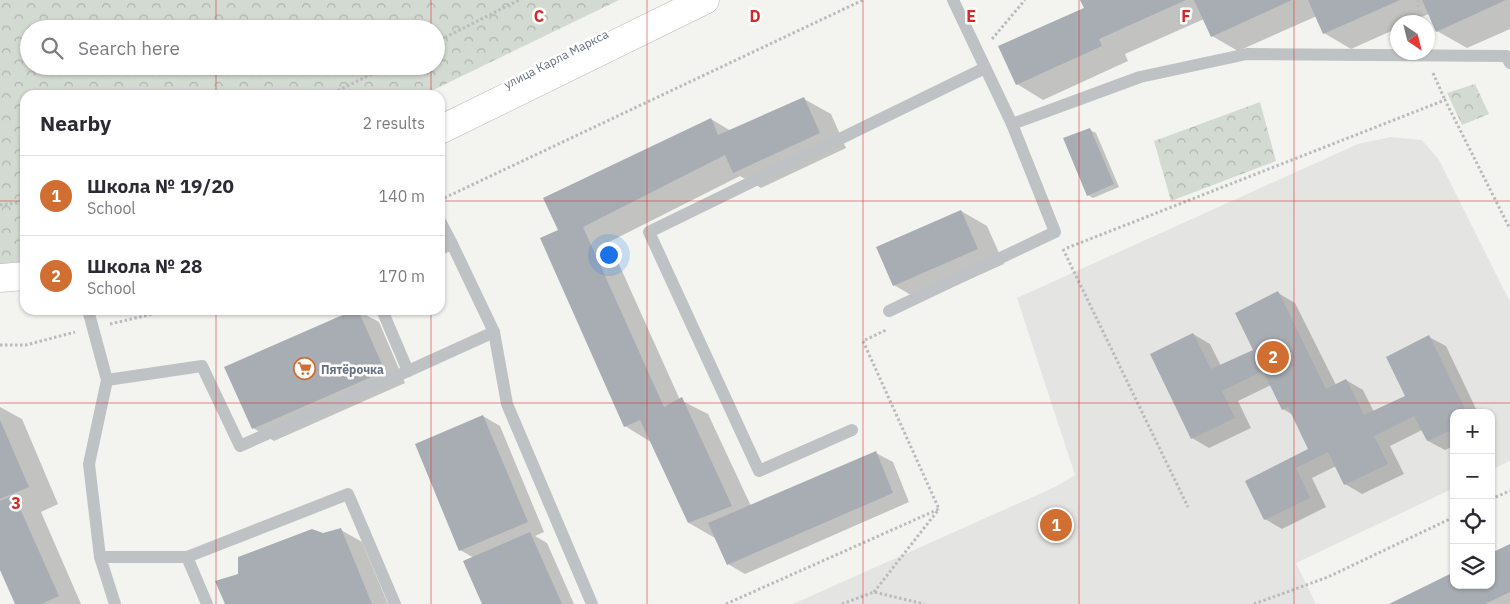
<!DOCTYPE html>
<html lang="en">
<head>
<meta charset="utf-8">
<style>
  :root { --surface:#fff; --page:#f7f7f7; --text:#2b2b33; --muted:#7c7c81; --line:#e1e1e2; --accent:#d16f32 }
  body { margin:0; font-family:"IBM Plex Sans",sans-serif; background:var(--page); color:var(--text) }
  .controls { position:absolute; right:15px; bottom:15px; display:grid; overflow:hidden; border-radius:10px; box-shadow:0 1px 4px #0004 }
  .controls button { width:45px; height:45px; display:grid; place-items:center; padding:0; border:0; border-bottom:1px solid var(--line); background:var(--surface); color:var(--text); font:25px sans-serif }
  .compass { position:absolute; left:1390px; top:15px; width:45px; height:45px; border-radius:50%; background:var(--surface); box-shadow:0 1px 4px #0004; rotate:145deg }
  .you { position:absolute; left:608px; top:254px; width:18px; height:18px; margin:-12px; border:4px solid #fff; border-radius:50%; background:#1a73e8; box-shadow:0 0 0 8px #1a73e833 }
  .badge { display:grid; place-items:center; width:32px; height:32px; border-radius:50%; background:var(--accent); color:#fff; font-size:16px; font-weight:700 }
  .pin { position:absolute; translate:-50% -50%; border:2px solid #fff; box-shadow:0 1px 5px #0006 }
  .list { margin:0; padding:0; list-style:none }
  h2 { display:flex; justify-content:space-between; align-items:center; height:65px; margin:0; padding:0 20px; font-size:21px }
  h2 small { font-size:16px; font-weight:400; color:var(--muted) }
  .list li { display:grid; grid-template-columns:32px 1fr auto; gap:15px; align-items:center; box-sizing:border-box; height:80px; padding:0 20px; border-top:1px solid var(--line) }
  .list b { display:block; font-size:19px; white-space:nowrap }
  .list p { margin:0; font-size:16px; white-space:nowrap; color:var(--muted) }
  .list em { font-size:16px; font-style:normal; color:var(--muted) }
  .icon { flex:none; width:28px; height:28px; fill:none; stroke:currentColor; stroke-width:2; stroke-linecap:round; stroke-linejoin:round }
  .map { position:relative; flex:none; width:1510px; height:604px; overflow:hidden }
  .search { position:absolute; background:var(--surface); box-shadow:0 1px 4px #0004; left:20px; top:20px; width:425px; height:55px; display:flex; align-items:center; gap:12px; box-sizing:border-box; padding:0 18px; border-radius:28px; color:var(--muted); font-size:19px }
  .panel { position:absolute; background:var(--surface); box-shadow:0 1px 4px #0004; left:20px; top:90px; width:425px; height:225px; border-radius:15px }
  .map>svg:first-child { display:block }
  .built { fill:#e4e4e3 }
  .park { fill:url(#park-crowns); fill-rule:evenodd }
  .shadow { fill:#0003 }
  .building { fill:#a8adb3 }
  .lines { fill:none; stroke-linecap:round; stroke-linejoin:round }
  .secondary-casing { stroke:#b4b7bc; stroke-width:29 }
  .path { stroke:#b9bbbd; stroke-width:3; stroke-dasharray:2.5 2.5; stroke-linecap:butt }
  .lane { stroke:#bfc2c5; stroke-width:12 }
  .secondary { stroke:#fff; stroke-width:28 }
  .grid { fill:none; stroke:#d62828; stroke-width:1; stroke-opacity:0.55 }
  .labels { text-anchor:middle; dominant-baseline:central; stroke-width:5; stroke-linejoin:round; paint-order:stroke }
  .street-label { font-size:12px; fill:#656f7e; stroke:#fff }
  .poi-label { font-size:12px; font-weight:bold; fill:#656f7e; stroke:#fff; text-anchor:start }
  .grid-label { font-size:16px; text-anchor:middle; font-weight:bold; fill:#d62828; stroke:#fff; stroke-width:5; stroke-linejoin:round; paint-order:stroke }
</style>
</head>
<body>
<div class="map">
<svg width="1510" height="604" viewBox="0 0 1510 604">
  <defs>
    <pattern id="park-crowns" width="20" height="18" patternUnits="userSpaceOnUse" patternTransform="scale(1.25)"><rect width="20" height="18" fill="#d3dad1"/><path d="M2 6a3 3 0 1 1 6 0M12 15a3 3 0 1 1 6 0" fill="none" stroke="#afb5af"/></pattern>
  </defs>
  <rect width="100%" height="100%" fill="#f3f4f0"/>
  <path class="built" d="M1391 137 1422 140 1439 160 1510 302V461L1491 470V413H1454V488L1296 563 1316 604H793L1055 487 1075 475 1017 298 1358 144Z"/>
  <g class="park">
    <path d="M0 0H619L423 95H25V266L0 270ZM29 29H436V66H29Z"/>
    <path d="M1475 84 1489 114 1462 125 1447 93Z"/>
    <path d="M1260 102 1276 161 1171 201 1154 141Z"/>
  </g>
  <g class="shadow">
    <path d="M1084 0H1510V29L1467 48 1437 31 1429 14 1409 22H1398V28L1351 49 1324 33 1317 16 1238 51 1212 36 1204 19 1125 54 1128 61 1043 100 1017 84 1085 8Z"/>
    <path d="M804 99 831 114 846 148 761 188 740 176 609 242 680 400 708 414 751 506 876 453 893 462 909 502 745 574 728 564 715 538 689 523 651 442 625 426 559 230 711 119 731 131Z"/>
    <path d="M1090 130 1096 133 1119 187 1093 198 1088 195Z"/>
    <path d="M961 211 987 226 1004 264 921 301 894 285Z"/>
    <path d="M1278 293 1295 303 1336 385 1346 380 1363 390 1374 412 1406 396 1429 337 1446 346 1478 413H1454V446L1445 450 1428 441 1422 430 1390 446 1404 474 1362 494 1345 484 1336 466 1312 478 1326 507 1282 529 1265 519 1246 481 1309 450 1293 415 1283 409 1271 385 1238 401 1251 428 1209 448 1192 438 1193 334 1210 344 1221 366 1254 350Z"/>
    <path d="M357 310 379 322 405 383 274 441 253 428Z"/>
    <path d="M0 407 22 419 58 504 41 512 81 604H16L0 567Z"/>
    <path d="M483 416 500 426 544 532 535 536 547 543 574 604H484L474 558 460 550Z"/>
    <path d="M341 530 362 542 388 604H227L239 574 323 535Z"/>
    <path d="M1510 545V604H1391L1454 585H1491Z"/>
  </g>
  <g class="building">
    <path d="M1080 0H1186L1099 39 1102 46 1016 85 998 46 1084 8Z"/>
    <path d="M1194 0H1292L1211 37Z"/>
    <path d="M1308 0H1400L1323 34Z"/>
    <path d="M1422 0H1506L1436 32Z"/>
    <path d="M804 97 820 133 733 173 725 155 583 227 664 407 682 397 732 506 688 523 640 420 624 427 540 238 558 230 543 198 711 118 718 135Z"/>
    <path d="M1090 128 1114 184 1087 196 1063 138Z"/>
    <path d="M961 210 978 249 893 286 876 247Z"/>
    <path d="M1278 291 1326 389 1346 379 1364 415 1405 396 1386 357 1429 335 1467 413H1454V429L1427 441 1414 416 1374 436 1388 464 1344 485 1328 452 1296 468 1310 498 1264 520 1245 481 1308 449 1288 407 1282 410 1263 371 1222 391 1235 418 1191 439 1150 354 1193 333 1211 369 1253 350 1235 313Z"/>
    <path d="M354 310H358L385 371 252 429 224 367Z"/>
    <path d="M483 415 528 522 459 551 415 444Z"/>
    <path d="M0 420 29 487 0 499Z"/>
    <path d="M876 451 893 493 727 565 708 523Z"/>
    <path d="M14 495 59 596 41 604H15L0 570V501Z"/>
    <path d="M341 528 372 604H225L215 581 238 574V557L312 529 323 533Z"/>
    <path d="M530 532 562 604H482L463 561Z"/>
    <path d="M1510 544V592L1485 604H1389L1454 572V585H1491V553Z"/>
  </g>
  <g class="lines">
    <defs>
      <g id="secondary">
        <path d="M440 130 705 0"/>
        <path d="M0 278 25 276"/>
      </g>
    </defs>
    <use href="#secondary" class="secondary-casing"/>
    <g class="path">
      <path d="M1418 0 1419 22"/>
      <path d="M992 39 1025 0"/>
      <path d="M436 42 519 0"/>
      <path d="M1433 73 1445 100"/>
      <path d="M329 95 388 66"/>
      <path d="M440 200 863 0"/>
      <path d="M0 205 25 202"/>
      <path d="M1067 248 1445 100 1510 229"/>
      <path d="M1063 249 1188 507"/>
      <path d="M110 324 170 310"/>
      <path d="M0 345H26L75 332"/>
      <path d="M1491 499 1510 491"/>
      <path d="M874 592 939 509"/>
      <path d="M726 604 939 509 863 341 886 330"/>
      <path d="M842 604 874 592 924 604"/>
      <path d="M1254 604 1328 577 1454 517"/>
    </g>
    <g class="lane">
      <path d="M1012 124 1140 77 1247 54 1506 56 1510 63"/>
      <path d="M440 221 452 244 440 249"/>
      <path d="M88 310 107 380 89 464 100 557 115 604"/>
      <path d="M889 311 1055 232 1012 124 953 0"/>
      <path d="M494 332 507 404 592 604"/>
      <path d="M408 371 494 332 452 244"/>
      <path d="M107 380 202 366 240 446 408 371 382 310"/>
      <path d="M852 430 759 471 649 232 985 68"/>
      <path d="M100 557H187L348 494 395 604"/>
      <path d="M187 557 207 604"/>
    </g>
    <use href="#secondary" class="secondary"/>
  </g>
  <path class="grid" d="M216 0V29M431 0V29M647 0V604M863 0V604M1079 0V604M1294 0V604M216 66V95M431 66V95M0 201H25M440 201H1510M216 310V604M431 310V604M0 403H1510"/>
  <defs>
    <symbol id="supermarket-ring" viewBox="-11 -11 22 22"><circle r="9.5" fill="#fff" stroke="#d16f32" stroke-width="1.5"/><path d="M-6-5.5h2.5l.6 2H6L4.5 2H-2.5L-4.4-4H-6ZM-1.5 3.2a1.3 1.3 0 1 0 .1 0ZM3 3.2a1.3 1.3 0 1 0 .1 0Z" fill="#d16f32"/></symbol>
  </defs>
  <g fill-rule="evenodd">
    <use href="#supermarket-ring" x="292" y="356" width="25" height="25"/>
  </g>
  <g class="labels">
    <g class="street-label">
      <text transform="translate(556 59) rotate(-27)">улица Карла Маркса</text>
    </g>
    <g class="poi-label">
      <text x="321" y="369">Пятёрочка</text>
    </g>
  </g>
  <g class="grid-label">
    <text x="539" y="22">C</text>
    <text x="755" y="22">D</text>
    <text x="971" y="22">E</text>
    <text x="1186" y="22">F</text>
    <text x="16" y="509">3</text>
  </g>
</svg>
<div class="controls">
<button>+</button>
<button>−</button>
<button><svg class="icon" aria-label="locate" viewBox="0 0 24 24"><circle cx="12" cy="12" r="6"/><path d="M12 2v4M12 18v4M2 12h4M18 12h4"/></svg></button>
<button><svg class="icon" aria-label="layers" viewBox="0 0 24 24"><path d="M12 4l9 5-9 5-9-5zM3 14l9 5 9-5"/></svg></button>
</div>
<svg class="compass" viewBox="-18 -18 36 36"><path d="M0-13l5 13h-10z" fill="#e53935"/><path d="M0 13l5-13h-10z" fill="#7c7c81"/></svg>
<div class="you"></div>
<div class="pin badge" style="left:1056px;top:525px">1</div>
<div class="pin badge" style="left:1273px;top:357px">2</div>
<div class="search"><svg class="icon" aria-label="search" viewBox="0 0 24 24"><circle cx="10" cy="10" r="6"/><path d="M15 15l6 6"/></svg>Search here</div>
<section class="panel">
<h2>Nearby<small>2 results</small></h2>
<ul class="list">
<li><span class="badge">1</span><div><b>Школа № 19/20</b><p>School</p></div><em>140 m</em></li>
<li><span class="badge">2</span><div><b>Школа № 28</b><p>School</p></div><em>170 m</em></li>
</ul>
</section>
</div>
</body>
</html>
